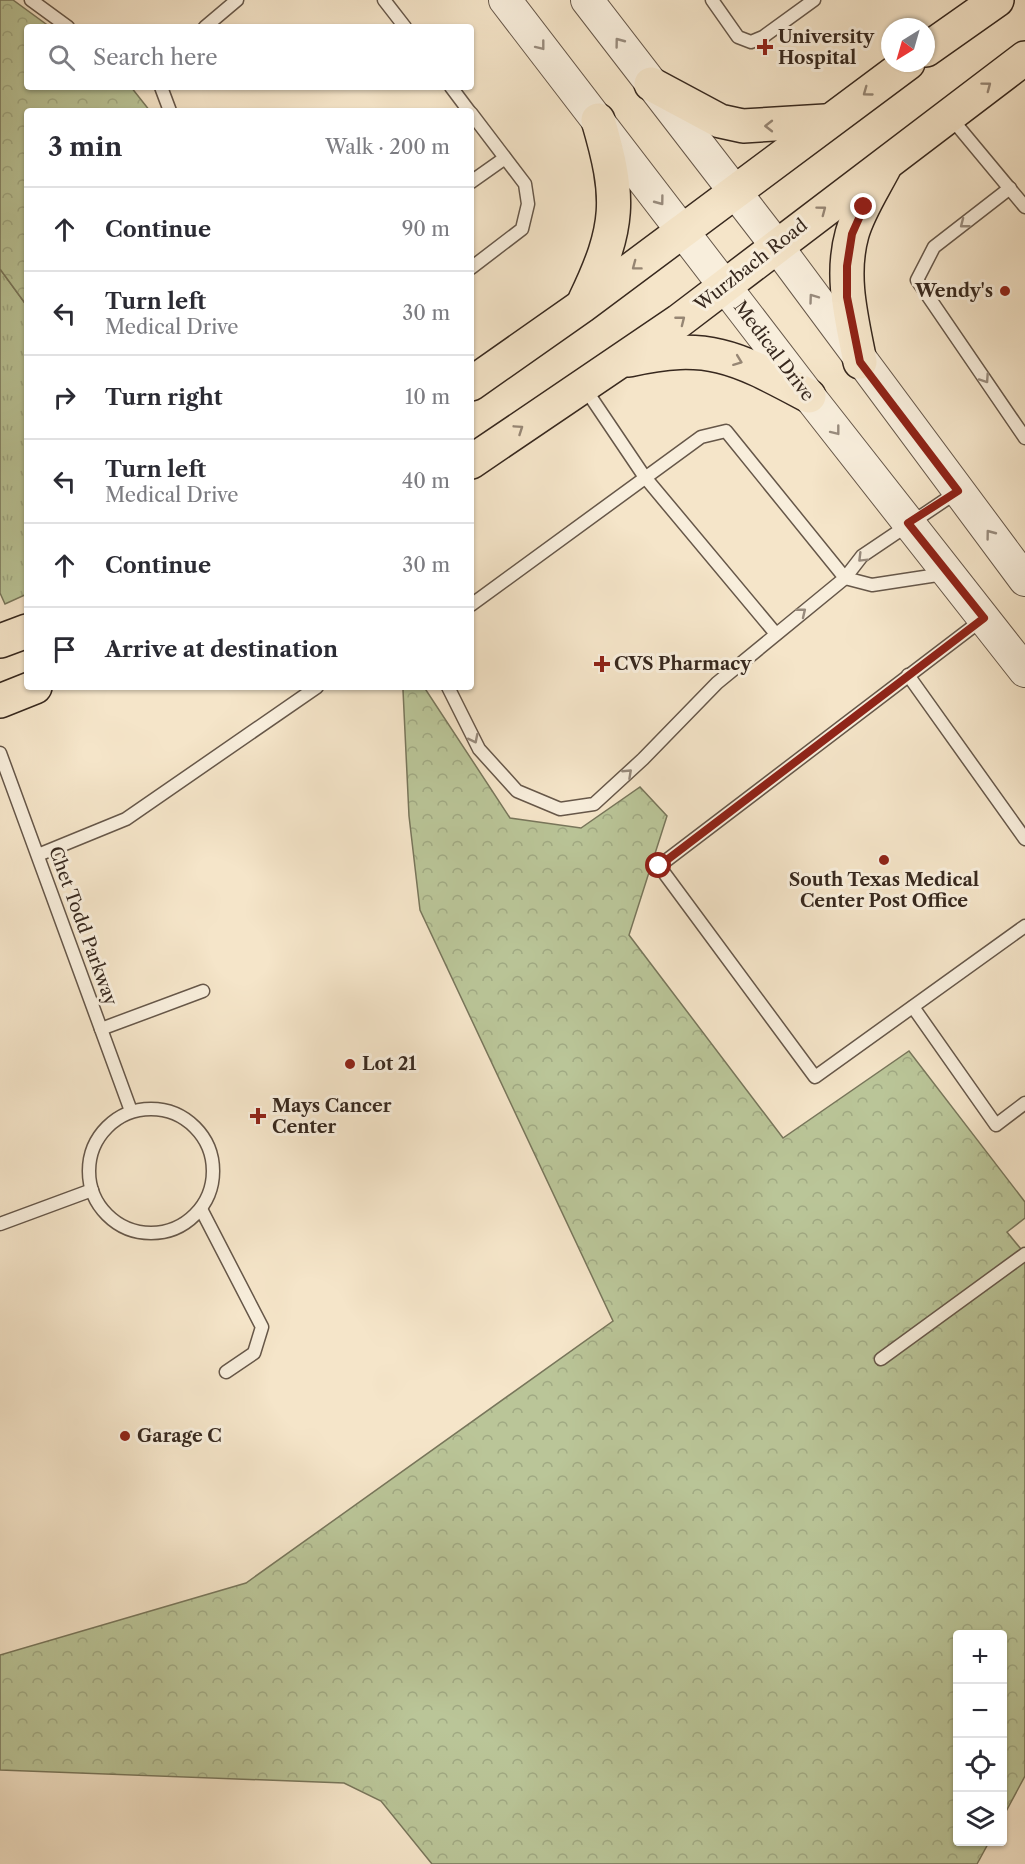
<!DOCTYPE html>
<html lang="en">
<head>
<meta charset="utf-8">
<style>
  :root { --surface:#fff; --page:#f2f2f3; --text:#2b2b33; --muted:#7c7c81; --line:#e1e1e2 }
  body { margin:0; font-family:"Libre Caslon Text",serif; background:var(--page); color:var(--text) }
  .controls { position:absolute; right:18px; bottom:18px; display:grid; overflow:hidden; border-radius:6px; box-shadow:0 2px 4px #0004 }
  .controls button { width:54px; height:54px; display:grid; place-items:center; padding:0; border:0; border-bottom:2px solid var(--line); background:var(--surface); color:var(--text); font:30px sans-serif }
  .compass { position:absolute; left:881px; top:18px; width:54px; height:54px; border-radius:50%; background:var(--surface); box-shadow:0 2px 4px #0004; rotate:217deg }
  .stop { position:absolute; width:18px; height:18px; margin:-14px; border:4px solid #8f2418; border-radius:50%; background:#fff }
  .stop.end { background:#8f2418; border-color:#fff; box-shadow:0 2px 6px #0008 }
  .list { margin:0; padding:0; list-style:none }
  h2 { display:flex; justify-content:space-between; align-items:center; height:78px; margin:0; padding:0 24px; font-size:26px }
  h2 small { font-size:20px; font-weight:400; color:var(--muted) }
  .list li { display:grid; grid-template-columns:39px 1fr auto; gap:18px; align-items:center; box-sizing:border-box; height:84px; padding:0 24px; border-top:2px solid var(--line) }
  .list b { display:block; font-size:22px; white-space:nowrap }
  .list p { margin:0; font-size:20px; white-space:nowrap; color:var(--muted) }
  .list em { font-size:20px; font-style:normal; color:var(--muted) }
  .icon { flex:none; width:33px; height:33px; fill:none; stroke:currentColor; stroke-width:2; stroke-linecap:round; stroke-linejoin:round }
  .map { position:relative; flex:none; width:1025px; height:1864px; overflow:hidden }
  .search { position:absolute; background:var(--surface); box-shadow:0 2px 4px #0004; left:24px; top:24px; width:450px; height:66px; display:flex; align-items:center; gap:15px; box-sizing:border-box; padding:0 21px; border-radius:6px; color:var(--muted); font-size:22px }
  .panel { position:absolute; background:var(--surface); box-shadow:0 2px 4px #0004; left:24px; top:108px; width:450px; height:582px; border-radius:6px }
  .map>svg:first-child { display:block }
  .grass { fill:url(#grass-tufts); stroke:#78765b; stroke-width:1.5 }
  .forest { fill:url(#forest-crowns); stroke:#78765b; stroke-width:1.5 }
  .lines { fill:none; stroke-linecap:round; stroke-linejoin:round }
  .service-casing { stroke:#665749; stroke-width:15 }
  .tertiary-casing { stroke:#665749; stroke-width:34 }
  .primary-casing { stroke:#37281e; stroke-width:36 }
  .service { stroke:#f8eedc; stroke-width:12 }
  .tertiary { stroke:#f8eedc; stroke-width:32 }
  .primary { stroke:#f5e5c9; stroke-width:33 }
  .oneway { stroke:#988b7d }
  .oneway2 { stroke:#968674 }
  .route { stroke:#8f2418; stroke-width:8 }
  .poi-dot { fill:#8f2418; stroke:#f8eedc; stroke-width:2 }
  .labels { text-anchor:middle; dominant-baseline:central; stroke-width:6; stroke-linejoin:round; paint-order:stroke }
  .poi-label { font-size:18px; font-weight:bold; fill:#37281e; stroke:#f8eedc; text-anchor:start }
  .street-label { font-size:18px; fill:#37281e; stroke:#f8eedc }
</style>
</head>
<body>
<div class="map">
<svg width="1025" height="1864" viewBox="0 0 1025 1864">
  <defs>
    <pattern id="grass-tufts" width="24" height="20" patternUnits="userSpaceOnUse" patternTransform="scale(1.5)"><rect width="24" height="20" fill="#bac598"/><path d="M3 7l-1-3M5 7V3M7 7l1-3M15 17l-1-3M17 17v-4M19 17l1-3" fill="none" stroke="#a0a983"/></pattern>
    <pattern id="forest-crowns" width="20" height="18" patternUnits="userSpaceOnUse" patternTransform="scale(1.5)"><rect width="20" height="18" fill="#bac598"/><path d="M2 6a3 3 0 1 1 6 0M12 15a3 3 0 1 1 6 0" fill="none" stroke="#a0a983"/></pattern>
  </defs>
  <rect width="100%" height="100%" fill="#f5e5c9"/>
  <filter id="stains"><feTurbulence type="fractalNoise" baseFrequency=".00333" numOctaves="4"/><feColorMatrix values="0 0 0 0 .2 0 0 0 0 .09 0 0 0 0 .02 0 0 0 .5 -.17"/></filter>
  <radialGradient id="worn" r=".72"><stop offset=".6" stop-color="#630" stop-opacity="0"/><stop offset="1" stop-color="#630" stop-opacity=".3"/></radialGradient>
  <path class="grass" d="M0 269 27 306V594L5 604 0 593Z"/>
  <g class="forest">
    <path d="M0 0H13L50 27H27V87H131L150 111H27V306L0 269Z"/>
    <path d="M407 687H424L510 818 581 828 640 787 667 816 629 935 783 1138 909 1051 1025 1202V1218L1007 1232 1025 1254V1776L1003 1817 1002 1634H958V1842H989L977 1864H432L381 1801 344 1783 0 1770V1655L246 1583 613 1321 420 910 409 816 403 690Z"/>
  </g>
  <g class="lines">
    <defs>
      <g id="service">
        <path d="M31 0 68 27"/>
        <path d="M384 0 405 27"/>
        <path d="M712 0 738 37 751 42 763 37 814 0"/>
        <path d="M205 27 237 0"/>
        <path d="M161 87 170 111"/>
        <path d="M451 87 469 111"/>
        <path d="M471 113 525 184 528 204 522 229 471 268"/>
        <path d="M951 118 1025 207"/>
        <path d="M471 182 505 158"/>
        <path d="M1010 188 934 247 917 280 1025 438"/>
        <path d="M584 387 644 476 776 634"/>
        <path d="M944 574 872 585 845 578 862 556 957 492"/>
        <path d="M983 619 659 866 815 1077 1025 926"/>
        <path d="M908 675 1025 839"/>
        <path d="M448 687 479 749 517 791 560 809 594 804 643 759 717 683 845 578 726 431 701 437 471 605"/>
        <path d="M0 753 131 1111"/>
        <path d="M38 855 126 819 317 687"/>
        <path d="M913 1007 996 1125 1025 1103"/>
        <path d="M101 1029 203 991"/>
        <circle cx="151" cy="1171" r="62"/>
        <path d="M201 1209 262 1327 254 1353 226 1372"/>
        <path d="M0 1224 92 1190"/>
        <path d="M881 1359 1025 1254"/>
      </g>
      <g id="tertiary">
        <path d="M505 0 809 396 1025 671"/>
        <path d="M587 0 776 245 1025 580"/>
      </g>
      <g id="primary">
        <path d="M926 50 997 0"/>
        <path d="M651 84 720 121 743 126 825 121"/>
        <path d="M585 300C620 227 621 198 598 120"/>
        <path d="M629 360C710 341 739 359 809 396"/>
        <path d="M860 362C852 320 840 277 852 234 858 212 873 189 884 168"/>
        <path d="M471 384 582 306 908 63"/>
        <path d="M471 462 679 321 1025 58"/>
        <path d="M0 641 27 631"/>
        <path d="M0 701 35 687"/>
      </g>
    </defs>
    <use href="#service" class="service-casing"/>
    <use href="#tertiary" class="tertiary-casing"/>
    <use href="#primary" class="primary-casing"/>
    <use href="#service" class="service"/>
    <use href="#tertiary" class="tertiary"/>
    <use href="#primary" class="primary"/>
  </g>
  <defs><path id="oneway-chevron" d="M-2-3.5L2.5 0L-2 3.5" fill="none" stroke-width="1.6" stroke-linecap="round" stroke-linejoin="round" transform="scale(1.5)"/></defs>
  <g class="oneway">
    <use href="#oneway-chevron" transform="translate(619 42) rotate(-127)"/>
    <use href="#oneway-chevron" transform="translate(541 46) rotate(52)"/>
    <use href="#oneway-chevron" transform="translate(660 201) rotate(53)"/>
    <use href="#oneway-chevron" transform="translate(964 224) rotate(142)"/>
    <use href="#oneway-chevron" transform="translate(813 298) rotate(-126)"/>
    <use href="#oneway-chevron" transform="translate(985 379) rotate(56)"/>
    <use href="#oneway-chevron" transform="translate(836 431) rotate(52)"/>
    <use href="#oneway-chevron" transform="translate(990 534) rotate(-127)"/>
    <use href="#oneway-chevron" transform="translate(862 558) rotate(135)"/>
    <use href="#oneway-chevron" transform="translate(802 612) rotate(-39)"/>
    <use href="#oneway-chevron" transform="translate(474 739) rotate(63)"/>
    <use href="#oneway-chevron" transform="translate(628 773) rotate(-43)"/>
  </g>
  <g class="oneway2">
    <use href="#oneway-chevron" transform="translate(987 86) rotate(-37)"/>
    <use href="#oneway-chevron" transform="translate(867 92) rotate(144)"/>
    <use href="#oneway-chevron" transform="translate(769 126) rotate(180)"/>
    <use href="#oneway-chevron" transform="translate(822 210) rotate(-37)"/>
    <use href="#oneway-chevron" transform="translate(636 266) rotate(143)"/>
    <use href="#oneway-chevron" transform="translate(681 320) rotate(-38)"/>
    <use href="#oneway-chevron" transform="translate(738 361) rotate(21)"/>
    <use href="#oneway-chevron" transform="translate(519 429) rotate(-34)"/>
  </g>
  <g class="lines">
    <path class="route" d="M659 866 984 618 908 523 958 491 860 362 847 297V266L852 234 864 207"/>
  </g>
  <g class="poi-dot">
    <path d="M762 38h6v6h6v6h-6v6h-6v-6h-6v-6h6z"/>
    <circle cx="1005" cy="291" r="6"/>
    <path d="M599 655h6v6h6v6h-6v6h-6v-6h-6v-6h6z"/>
    <circle cx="884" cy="860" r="6"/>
    <circle cx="350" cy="1064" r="6"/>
    <path d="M255 1107h6v6h6v6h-6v6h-6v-6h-6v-6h6z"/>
    <circle cx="125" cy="1436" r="6"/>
  </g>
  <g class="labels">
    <g class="poi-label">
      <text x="778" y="37">University<tspan x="778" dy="21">Hospital</tspan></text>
      <text x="993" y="291" text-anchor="end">Wendy's</text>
      <text x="614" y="664">CVS Pharmacy</text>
      <text x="884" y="880" text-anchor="middle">South Texas Medical<tspan x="884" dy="21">Center Post Office</tspan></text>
      <text x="362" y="1064">Lot 21</text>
      <text x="272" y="1106">Mays Cancer<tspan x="272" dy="21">Center</tspan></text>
      <text x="137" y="1436">Garage C</text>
    </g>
    <g class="street-label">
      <text transform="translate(751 265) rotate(-38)">Wurzbach Road</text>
      <text transform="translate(774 351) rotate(53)">Medical Drive</text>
      <text transform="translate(83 926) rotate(70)">Chet Todd Parkway</text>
    </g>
  </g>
  <rect width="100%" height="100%" filter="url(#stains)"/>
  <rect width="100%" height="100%" fill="url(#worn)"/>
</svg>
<div class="controls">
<button>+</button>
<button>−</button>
<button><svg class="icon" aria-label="locate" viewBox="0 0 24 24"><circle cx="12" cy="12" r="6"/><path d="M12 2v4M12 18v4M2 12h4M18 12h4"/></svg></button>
<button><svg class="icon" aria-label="layers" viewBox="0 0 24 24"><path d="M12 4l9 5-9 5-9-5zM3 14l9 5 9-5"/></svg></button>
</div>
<svg class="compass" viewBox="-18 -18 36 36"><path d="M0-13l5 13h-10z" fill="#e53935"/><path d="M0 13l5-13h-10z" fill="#7c7c81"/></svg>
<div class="stop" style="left:659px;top:866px"></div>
<div class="stop end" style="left:864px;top:207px"></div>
<div class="search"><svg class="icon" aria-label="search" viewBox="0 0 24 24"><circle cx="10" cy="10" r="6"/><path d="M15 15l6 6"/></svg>Search here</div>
<section class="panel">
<h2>3 min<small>Walk · 200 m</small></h2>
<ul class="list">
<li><svg class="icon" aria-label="ahead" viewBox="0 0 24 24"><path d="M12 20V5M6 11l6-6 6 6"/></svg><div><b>Continue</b></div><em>90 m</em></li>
<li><svg class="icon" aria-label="left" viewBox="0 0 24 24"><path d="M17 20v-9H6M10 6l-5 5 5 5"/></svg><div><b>Turn left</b><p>Medical Drive</p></div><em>30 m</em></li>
<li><svg class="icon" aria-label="right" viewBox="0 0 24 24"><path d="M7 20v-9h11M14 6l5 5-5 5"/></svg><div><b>Turn right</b></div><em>10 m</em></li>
<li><svg class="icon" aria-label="left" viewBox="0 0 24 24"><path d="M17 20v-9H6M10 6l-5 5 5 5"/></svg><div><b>Turn left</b><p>Medical Drive</p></div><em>40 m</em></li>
<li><svg class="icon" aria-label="ahead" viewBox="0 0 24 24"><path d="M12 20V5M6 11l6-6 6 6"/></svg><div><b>Continue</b></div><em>30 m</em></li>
<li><svg class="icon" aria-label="arrive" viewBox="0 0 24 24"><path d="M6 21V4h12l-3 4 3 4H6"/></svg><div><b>Arrive at destination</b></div></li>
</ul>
</section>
</div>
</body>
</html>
